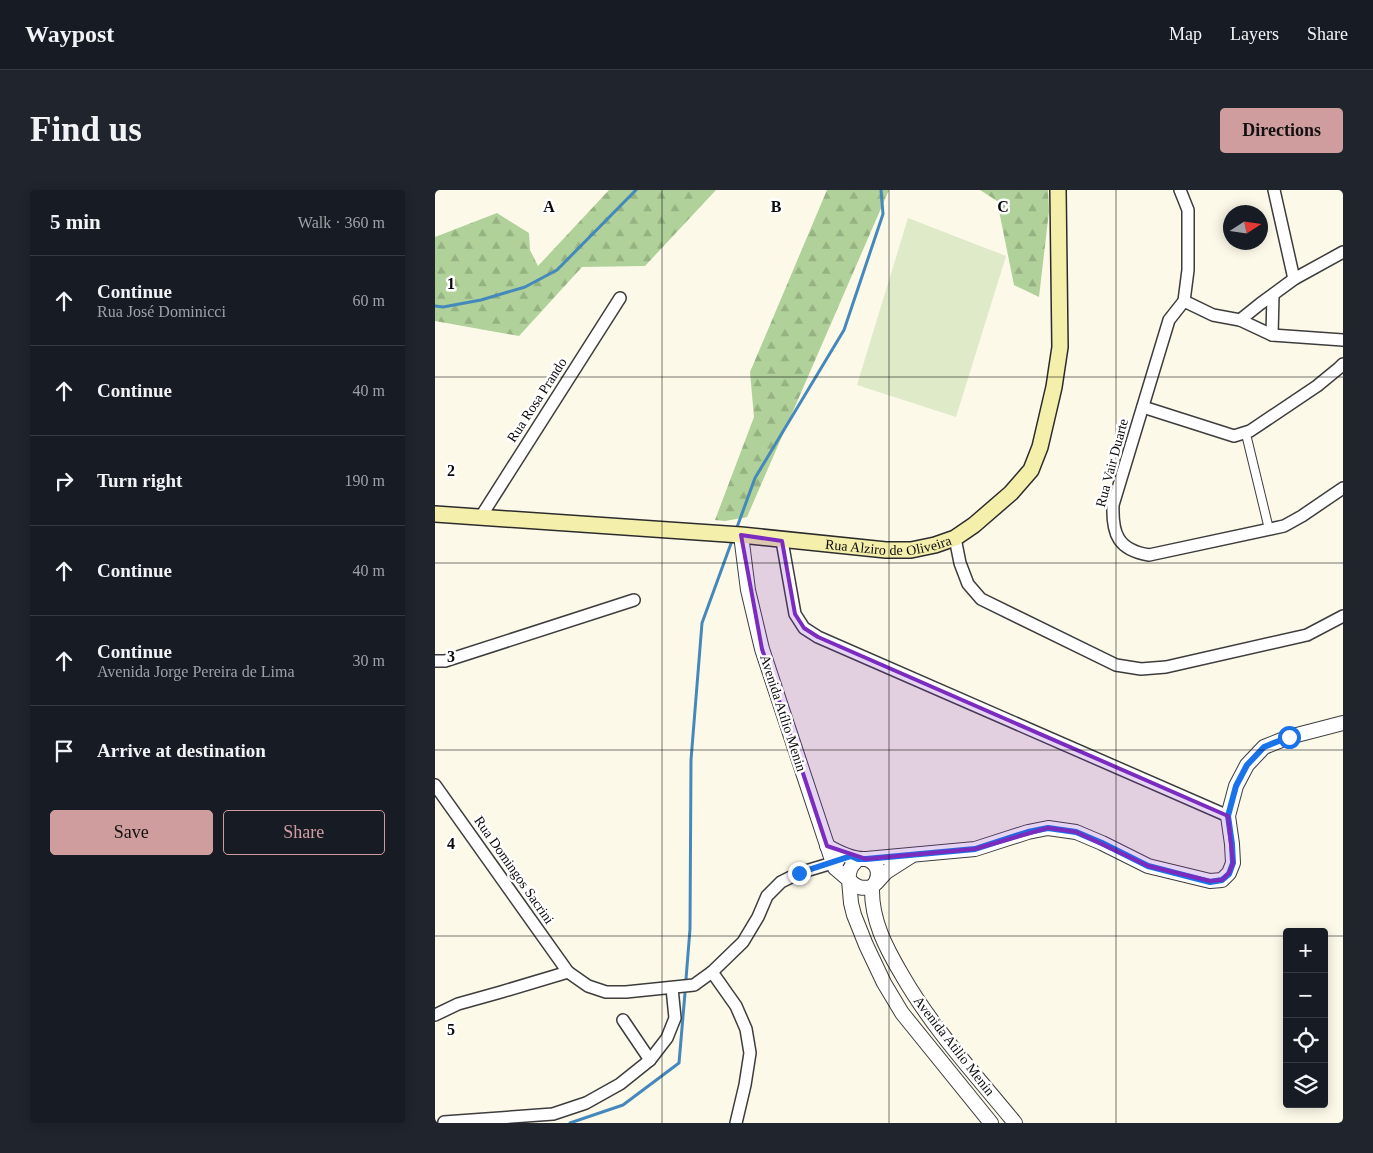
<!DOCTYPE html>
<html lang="en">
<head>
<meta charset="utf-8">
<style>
  :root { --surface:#171b24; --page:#20242c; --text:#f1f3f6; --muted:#9ea1a6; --line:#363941; --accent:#d09d9f }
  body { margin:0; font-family:"Times New Roman",serif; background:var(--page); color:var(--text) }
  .controls { position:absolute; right:15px; bottom:15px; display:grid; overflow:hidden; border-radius:5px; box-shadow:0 2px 12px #0003 }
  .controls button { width:45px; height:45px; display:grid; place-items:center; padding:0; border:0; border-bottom:1px solid var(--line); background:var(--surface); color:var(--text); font:25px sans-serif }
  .compass { position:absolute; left:788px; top:15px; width:45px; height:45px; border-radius:50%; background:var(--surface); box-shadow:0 2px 12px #0003; rotate:78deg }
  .stop { position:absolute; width:15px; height:15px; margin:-11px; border:4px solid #1a73e8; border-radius:50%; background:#fff }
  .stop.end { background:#1a73e8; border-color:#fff; box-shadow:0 1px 5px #0008 }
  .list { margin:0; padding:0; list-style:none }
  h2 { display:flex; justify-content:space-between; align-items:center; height:65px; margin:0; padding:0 20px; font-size:21px }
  h2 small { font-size:16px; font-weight:400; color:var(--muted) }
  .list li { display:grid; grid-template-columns:32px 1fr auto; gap:15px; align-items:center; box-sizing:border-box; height:90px; padding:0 20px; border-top:1px solid var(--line) }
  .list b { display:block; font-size:19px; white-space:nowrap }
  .list p { margin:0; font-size:16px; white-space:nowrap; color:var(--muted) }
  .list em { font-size:16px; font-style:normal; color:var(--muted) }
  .actions { display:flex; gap:10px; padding:15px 20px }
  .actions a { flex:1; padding:11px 0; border:1px solid var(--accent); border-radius:5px; text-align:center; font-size:18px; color:var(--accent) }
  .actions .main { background:var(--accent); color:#111 }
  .icon { flex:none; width:28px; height:28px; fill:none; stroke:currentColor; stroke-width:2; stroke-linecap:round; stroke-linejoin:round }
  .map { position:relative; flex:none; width:908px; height:933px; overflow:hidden; border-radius:5px }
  header { display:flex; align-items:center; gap:30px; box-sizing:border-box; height:70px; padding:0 25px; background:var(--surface); border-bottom:1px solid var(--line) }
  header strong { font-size:24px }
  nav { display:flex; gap:28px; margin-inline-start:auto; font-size:18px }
  .intro { display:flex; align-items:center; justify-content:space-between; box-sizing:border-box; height:120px; padding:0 30px }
  h1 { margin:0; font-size:35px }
  .button { padding:12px 22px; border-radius:5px; background:var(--accent); color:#111; font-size:18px; font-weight:700 }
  main { display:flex; gap:30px; padding:0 30px }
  aside { flex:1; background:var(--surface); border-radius:5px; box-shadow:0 2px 12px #0003 }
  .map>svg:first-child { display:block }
  .forest { fill:url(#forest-firs) }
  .pitch { fill:#deeac8 }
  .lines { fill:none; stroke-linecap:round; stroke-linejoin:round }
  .stream { stroke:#4488bc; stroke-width:3 }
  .pedestrian-casing { stroke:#3d3d3d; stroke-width:10 }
  .minor-casing { stroke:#3d3d3d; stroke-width:14 }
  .tertiary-casing { stroke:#3d3d3d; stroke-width:16 }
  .secondary-casing { stroke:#2c2c2c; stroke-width:18 }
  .pedestrian { stroke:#fff; stroke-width:8 }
  .minor { stroke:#fff; stroke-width:11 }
  .tertiary { stroke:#fff; stroke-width:14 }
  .secondary { stroke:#f5efac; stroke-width:15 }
  .route { stroke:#1a73e8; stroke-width:6 }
  .marked { fill:#7b2cbf; fill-opacity:0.2; stroke:#7b2cbf; stroke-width:4; stroke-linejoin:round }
  .grid { fill:none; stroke:#0a0a0a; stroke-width:1; stroke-opacity:0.55 }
  .labels { text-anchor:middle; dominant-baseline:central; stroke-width:5; stroke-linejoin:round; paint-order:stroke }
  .street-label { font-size:14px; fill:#0a0a0a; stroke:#fff }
  .grid-label { font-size:16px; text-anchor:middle; font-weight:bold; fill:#0a0a0a; stroke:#fff; stroke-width:5; stroke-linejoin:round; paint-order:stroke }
</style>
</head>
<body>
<header>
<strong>Waypost</strong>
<nav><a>Map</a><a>Layers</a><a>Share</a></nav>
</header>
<div class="intro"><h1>Find us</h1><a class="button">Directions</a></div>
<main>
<aside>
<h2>5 min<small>Walk · 360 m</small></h2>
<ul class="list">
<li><svg class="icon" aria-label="ahead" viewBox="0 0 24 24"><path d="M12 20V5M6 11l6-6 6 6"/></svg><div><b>Continue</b><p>Rua José Dominicci</p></div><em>60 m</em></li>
<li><svg class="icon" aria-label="ahead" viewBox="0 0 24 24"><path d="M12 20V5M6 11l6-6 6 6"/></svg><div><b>Continue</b></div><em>40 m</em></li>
<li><svg class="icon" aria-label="right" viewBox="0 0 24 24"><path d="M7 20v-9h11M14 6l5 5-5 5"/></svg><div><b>Turn right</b></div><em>190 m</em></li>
<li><svg class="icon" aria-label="ahead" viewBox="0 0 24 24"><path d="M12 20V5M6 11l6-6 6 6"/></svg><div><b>Continue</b></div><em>40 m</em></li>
<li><svg class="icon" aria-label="ahead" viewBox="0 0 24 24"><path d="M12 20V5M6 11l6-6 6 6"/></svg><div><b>Continue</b><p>Avenida Jorge Pereira de Lima</p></div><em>30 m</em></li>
<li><svg class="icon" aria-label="arrive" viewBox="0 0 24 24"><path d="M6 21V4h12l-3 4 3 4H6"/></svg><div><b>Arrive at destination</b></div></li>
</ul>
<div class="actions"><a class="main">Save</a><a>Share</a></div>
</aside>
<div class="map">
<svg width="908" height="933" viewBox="0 0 908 933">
  <defs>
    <pattern id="forest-firs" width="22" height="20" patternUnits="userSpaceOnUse" patternTransform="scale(1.25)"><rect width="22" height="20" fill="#b0d199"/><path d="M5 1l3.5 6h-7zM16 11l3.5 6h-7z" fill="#96b282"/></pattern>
  </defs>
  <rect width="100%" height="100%" fill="#fcf9e9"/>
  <g class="forest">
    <path d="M174 0H281L210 76 147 77 84 146 0 131V47L62 23 94 43 95 60 103 76Z"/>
    <path d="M392 0H454L312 327 290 331 280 330 319 227 315 182Z"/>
    <path d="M545 0H613L614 21 604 107 579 95 562 11Z"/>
  </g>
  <path class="pitch" d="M473 28 571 66 521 227 422 195Z"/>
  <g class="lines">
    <g class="stream">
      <path d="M0 116 8 117 46 110 90 97 122 80 201 0"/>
      <path d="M301 340 320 288 409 140 448 24 446 0"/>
      <path d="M251 789 255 739 256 570 267 433 298 348"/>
      <path d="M135 933 188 915 244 873 250 803"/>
    </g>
    <defs>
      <path id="pedestrian" d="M811 244 834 339"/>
      <g id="minor">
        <path d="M745 0 753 20V80L749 111 734 130 678 315C677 344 683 360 714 365L849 336 867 326 908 298"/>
        <path d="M839 0 859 89"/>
        <path d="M749 111 778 125 805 130 837 145 908 150"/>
        <path d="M805 130 825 114 859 89 908 62"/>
        <path d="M837 145 838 105"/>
        <path d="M708 217 799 246 815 241 882 196 904 178 908 174"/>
        <path d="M45 328 185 108"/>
        <path d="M520 348 525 373 533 394 546 409 681 475 706 479 731 477 872 445 908 426"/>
        <path d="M347 351 360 424 369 438 383 447 793 626"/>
        <path d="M0 471H10L199 410"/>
        <path d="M0 595 133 782 153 796 171 802H191L259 795 277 782 308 752 323 727 332 706 346 692 364 683 404 671"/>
        <path d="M277 782 301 816 311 839 315 863 310 895 301 933"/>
        <path d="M0 825 23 814 66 802 133 782"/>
        <path d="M188 830 215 870"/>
        <path d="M9 932 118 924 151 913 185 894 215 870 232 848 240 828 237 798"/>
      </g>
      <g id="tertiary">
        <path d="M306 345 313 400 327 459 398 673 400 678 414 690 416 713 419 725 431 755 449 793 467 823 556 933"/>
        <path d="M392 656C404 663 418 670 431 669L540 659 593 642 613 638 641 642 667 653 713 676 775 691 787 690 794 683 798 673 797 654 793 626 801 596 812 575 829 557 854 547 908 533"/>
        <path d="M423 669C416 676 413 680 414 690 422 698 427 699 437 697"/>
        <path d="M431 669C445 673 446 688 437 697 436 730 451 758 467 785 498 839 541 885 580 933"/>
        <path d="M441 693 451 682 476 666"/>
      </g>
      <g id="secondary">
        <path id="s1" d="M0 324 306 345 451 360H476L500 355 520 348 539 335 576 303 596 280 605 257 619 197 625 157 623 0"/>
      </g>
    </defs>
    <use href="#pedestrian" class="pedestrian-casing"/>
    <use href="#minor" class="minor-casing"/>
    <use href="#tertiary" class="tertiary-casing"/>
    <use href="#secondary" class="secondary-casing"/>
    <use href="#pedestrian" class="pedestrian"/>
    <use href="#minor" class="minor"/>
    <use href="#tertiary" class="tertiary"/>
    <use href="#secondary" class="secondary"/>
  </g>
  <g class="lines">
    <path class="route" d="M364 683 416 666 423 669H431L540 659 593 642 613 638 641 642 667 653 713 676 775 692 787 690 794 684 798 673 797 654 793 626 801 596 812 575 829 557 854 547"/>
  </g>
  <path class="marked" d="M306 345 347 351 360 424 369 438 383 447 793 626 798 673 794 683 787 690 775 691 713 676 641 642 613 638 540 659 431 669 392 656 327 459Z"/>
  <path class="grid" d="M227 0V933M454 0V933M681 0V933M0 187H908M0 373H908M0 560H908M0 746H852M889 746H908"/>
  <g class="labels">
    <g class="street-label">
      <text transform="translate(102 210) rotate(-57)">Rua Rosa Prando</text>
      <text transform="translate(677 273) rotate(-75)">Rua Vair Duarte</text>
      <text stroke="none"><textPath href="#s1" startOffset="455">Rua Alziro de Oliveira</textPath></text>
      <text transform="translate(348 523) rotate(72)">Avenida Atílio Menin</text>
      <text transform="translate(79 680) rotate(55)">Rua Domingos Sacrini</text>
      <text transform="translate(519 856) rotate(52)">Avenida Atilio Menin</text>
    </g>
  </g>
  <g class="grid-label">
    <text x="114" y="22">A</text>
    <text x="341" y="22">B</text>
    <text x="568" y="22">C</text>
    <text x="16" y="99">1</text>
    <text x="16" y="286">2</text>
    <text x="16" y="472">3</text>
    <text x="16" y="659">4</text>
    <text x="16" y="845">5</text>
  </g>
</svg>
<div class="controls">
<button>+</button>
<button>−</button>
<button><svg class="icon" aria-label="locate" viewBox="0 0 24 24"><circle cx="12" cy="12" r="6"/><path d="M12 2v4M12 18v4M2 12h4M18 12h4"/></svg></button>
<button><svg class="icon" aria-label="layers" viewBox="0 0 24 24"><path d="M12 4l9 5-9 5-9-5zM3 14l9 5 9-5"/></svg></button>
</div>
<svg class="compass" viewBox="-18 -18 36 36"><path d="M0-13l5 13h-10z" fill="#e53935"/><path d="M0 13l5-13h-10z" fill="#9ea1a6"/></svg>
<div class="stop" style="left:854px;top:547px"></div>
<div class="stop end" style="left:364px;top:683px"></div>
</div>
</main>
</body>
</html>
